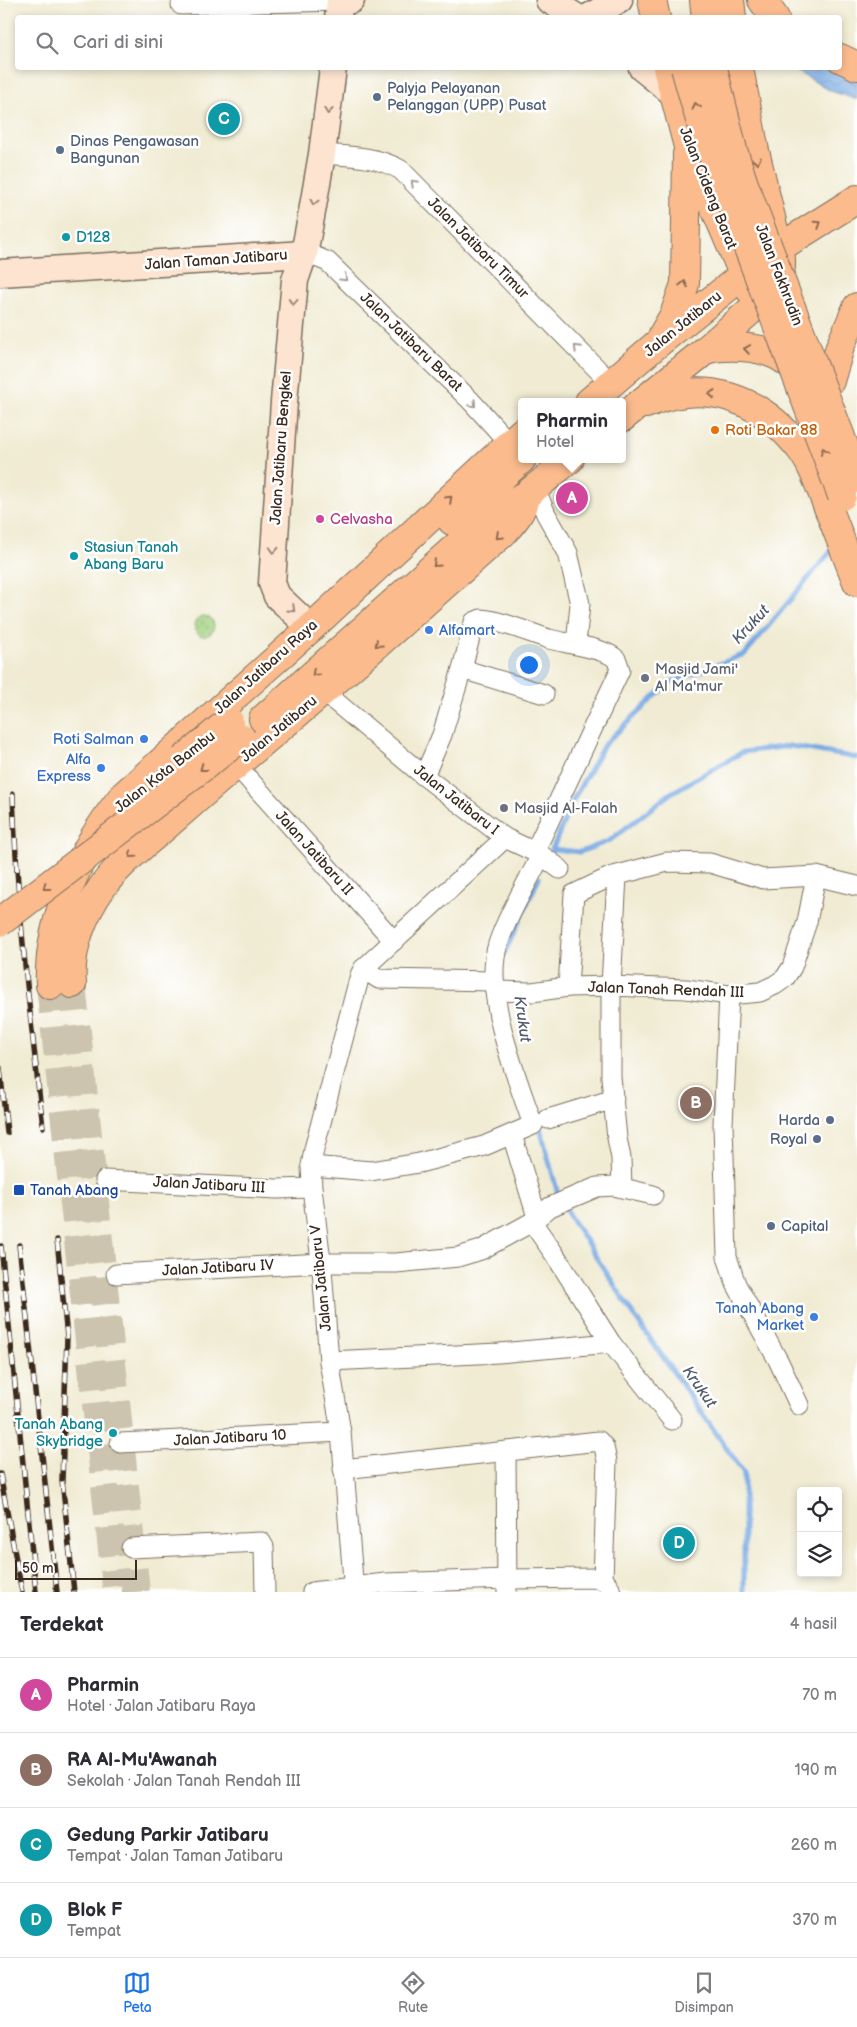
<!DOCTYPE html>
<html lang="id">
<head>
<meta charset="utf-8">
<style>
  :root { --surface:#fff; --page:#f7f7f7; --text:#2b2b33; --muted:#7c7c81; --line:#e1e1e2; --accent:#1a73e8 }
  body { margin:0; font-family:"Balsamiq Sans",sans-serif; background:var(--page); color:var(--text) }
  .controls { position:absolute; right:15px; bottom:15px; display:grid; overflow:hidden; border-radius:5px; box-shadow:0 2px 8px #0003 }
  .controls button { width:45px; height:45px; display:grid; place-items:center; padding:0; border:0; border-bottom:1px solid var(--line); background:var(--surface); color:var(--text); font:25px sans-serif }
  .scale { position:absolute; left:15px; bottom:12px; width:122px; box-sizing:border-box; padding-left:5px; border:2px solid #3b2a1e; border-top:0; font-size:14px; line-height:18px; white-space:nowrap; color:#3b2a1e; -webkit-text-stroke:4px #fff; paint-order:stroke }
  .you { position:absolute; left:528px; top:664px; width:18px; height:18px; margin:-12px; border:4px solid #fff; border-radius:50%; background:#1a73e8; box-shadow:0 0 0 8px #1a73e833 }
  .badge { display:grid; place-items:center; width:32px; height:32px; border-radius:50%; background:var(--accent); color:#fff; font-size:16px; font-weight:700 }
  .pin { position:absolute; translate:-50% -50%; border:2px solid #fff; box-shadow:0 1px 5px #0006 }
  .popup { position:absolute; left:518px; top:398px; width:108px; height:65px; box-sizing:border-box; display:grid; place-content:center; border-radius:5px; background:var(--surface); filter:drop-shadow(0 1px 4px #0005); font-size:16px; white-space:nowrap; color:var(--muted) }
  .popup b { font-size:19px; color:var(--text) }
  .popup::after { content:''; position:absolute; left:50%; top:100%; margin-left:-10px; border:10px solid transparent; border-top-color:var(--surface) }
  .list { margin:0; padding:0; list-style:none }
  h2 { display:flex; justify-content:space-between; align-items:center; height:65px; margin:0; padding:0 20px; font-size:21px }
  h2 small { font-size:16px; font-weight:400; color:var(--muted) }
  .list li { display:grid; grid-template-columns:32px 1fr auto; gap:15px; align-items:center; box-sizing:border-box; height:75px; padding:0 20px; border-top:1px solid var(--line) }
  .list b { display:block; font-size:19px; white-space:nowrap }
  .list p { margin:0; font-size:16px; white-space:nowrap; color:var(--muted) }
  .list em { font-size:16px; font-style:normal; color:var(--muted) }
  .icon { flex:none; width:28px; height:28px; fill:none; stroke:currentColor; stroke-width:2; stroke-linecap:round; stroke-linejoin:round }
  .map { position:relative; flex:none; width:857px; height:1592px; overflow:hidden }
  .search { position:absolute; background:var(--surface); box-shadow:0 2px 8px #0003; left:15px; right:15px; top:15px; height:55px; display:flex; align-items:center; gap:12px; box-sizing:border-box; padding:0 18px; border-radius:5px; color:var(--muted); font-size:19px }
  .sheet { height:365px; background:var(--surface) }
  nav { display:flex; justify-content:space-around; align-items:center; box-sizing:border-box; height:70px; border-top:1px solid var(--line); background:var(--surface); font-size:14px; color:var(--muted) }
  nav a { display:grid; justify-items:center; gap:2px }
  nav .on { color:var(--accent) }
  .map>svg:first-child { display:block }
  .garden { fill:url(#garden-dots); stroke:#6e7d4e }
  .water { fill:url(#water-waves); stroke:#5a6a81 }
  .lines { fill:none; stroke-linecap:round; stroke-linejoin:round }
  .stream { stroke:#79aae4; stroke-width:5 }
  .primary-tunnel { stroke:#ccc4ae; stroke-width:28; stroke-dasharray:28 14; stroke-linecap:butt }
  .street-casing { stroke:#7a6e5d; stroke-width:21 }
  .secondary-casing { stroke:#7a6e5d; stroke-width:29 }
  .primary-casing { stroke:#7a6e5d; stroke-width:30 }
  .street { stroke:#fff; stroke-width:19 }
  .secondary { stroke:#fde4d1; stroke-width:26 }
  .primary { stroke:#fbbb8d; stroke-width:28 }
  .rail-casing { stroke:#3b2a1e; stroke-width:5.5 }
  .rail { stroke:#fff; stroke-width:4; stroke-dasharray:11; stroke-linecap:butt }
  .primary-bridge-casing { stroke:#7a6e5d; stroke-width:30; stroke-linecap:butt }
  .primary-bridge { stroke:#fbbb8d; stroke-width:28 }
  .oneway { stroke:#916b50 }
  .oneway2 { stroke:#9c8778 }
  .oneway3 { stroke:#a79f9a }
  .service-dot { fill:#5c6f8a; stroke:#fff; stroke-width:2 }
  .culture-dot { fill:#0f9aa8; stroke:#fff; stroke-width:2 }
  .food-dot { fill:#e8710a; stroke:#fff; stroke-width:2 }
  .hotel-dot { fill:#d1479c; stroke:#fff; stroke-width:2 }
  .shop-dot { fill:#3f7fe0; stroke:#fff; stroke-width:2 }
  .worship-dot { fill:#6b7280; stroke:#fff; stroke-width:2 }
  .transit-dot { fill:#1a4fb4; stroke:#fff; stroke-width:2 }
  .labels { text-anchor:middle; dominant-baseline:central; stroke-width:5; stroke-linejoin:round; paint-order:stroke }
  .service-label { font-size:15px; fill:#4e5e75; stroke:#fff; text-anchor:start }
  .street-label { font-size:15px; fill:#3b2a1e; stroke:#fff }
  .culture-label { font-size:15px; fill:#0d838f; stroke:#fff; text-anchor:start }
  .food-label { font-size:15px; fill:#c56008; stroke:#fff; text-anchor:start }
  .hotel-label { font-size:15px; fill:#b23c85; stroke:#fff; text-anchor:start }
  .shop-label { font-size:15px; fill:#366cbe; stroke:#fff; text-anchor:end }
  .worship-label { font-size:15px; fill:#5b616d; stroke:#fff; text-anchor:start }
  .transit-label { font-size:15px; fill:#164399; stroke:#fff; text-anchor:start }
  .water-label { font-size:16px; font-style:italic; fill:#545d6d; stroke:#fff }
</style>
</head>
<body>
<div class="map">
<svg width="857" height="1592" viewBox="0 0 857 1592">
  <defs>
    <pattern id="garden-dots" width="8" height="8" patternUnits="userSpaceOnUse" patternTransform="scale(1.25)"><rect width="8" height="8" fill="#a0d07e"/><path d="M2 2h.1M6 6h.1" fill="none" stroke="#84a967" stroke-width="1.8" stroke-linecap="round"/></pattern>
    <pattern id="water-waves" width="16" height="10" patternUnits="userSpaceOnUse" patternTransform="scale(1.25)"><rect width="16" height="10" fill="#79aae4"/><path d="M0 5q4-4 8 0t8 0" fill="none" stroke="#648bb8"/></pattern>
  </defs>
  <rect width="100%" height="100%" fill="#fff"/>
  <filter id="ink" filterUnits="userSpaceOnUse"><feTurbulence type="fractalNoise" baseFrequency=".02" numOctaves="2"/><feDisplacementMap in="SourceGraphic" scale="10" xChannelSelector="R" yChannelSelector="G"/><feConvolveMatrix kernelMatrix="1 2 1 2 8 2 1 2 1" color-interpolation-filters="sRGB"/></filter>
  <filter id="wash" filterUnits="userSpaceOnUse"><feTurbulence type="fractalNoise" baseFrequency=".0096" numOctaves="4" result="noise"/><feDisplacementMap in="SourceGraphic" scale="20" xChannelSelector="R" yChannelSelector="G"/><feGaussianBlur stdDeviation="1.12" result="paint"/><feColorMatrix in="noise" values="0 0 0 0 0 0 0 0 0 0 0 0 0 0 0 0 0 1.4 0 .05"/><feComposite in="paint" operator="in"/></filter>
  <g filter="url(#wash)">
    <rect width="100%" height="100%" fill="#f0ebd2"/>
    <circle class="garden" cx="204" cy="626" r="10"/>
    <path class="water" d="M857 67V100L831 91 791 68Z"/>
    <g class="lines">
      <g class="stream">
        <path d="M552 849 580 852 609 841 671 793 743 752 790 746 857 758"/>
        <path d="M549 857 573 800 604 745 669 683 745 654 832 550"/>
        <path d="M504 954 539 878"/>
        <path d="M539 1124 559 1198"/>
        <path d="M563 1206 637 1320 744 1473V1592"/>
      </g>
    </g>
  </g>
  <g filter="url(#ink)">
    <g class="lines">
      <g class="primary-tunnel">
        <path d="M72 984 136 1592"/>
        <path d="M50 985 116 1586"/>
      </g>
      <defs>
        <g id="street">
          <path d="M181 5 340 1"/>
          <path d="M322 154C350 156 377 156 401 170L611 383"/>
          <path d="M304 254 314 256 328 262 471 401 509 443"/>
          <path d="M535 488 546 514 568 553 580 604 576 644"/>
          <path d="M462 669 474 622 481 619C503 621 527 632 549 639 563 643 606 648 616 659 618 662 619 667 620 670L535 851"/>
          <path d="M236 765 394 941"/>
          <path d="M424 776 442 735 462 669 544 694"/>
          <path d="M541 855 560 869"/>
          <path d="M617 876 611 986V1077L617 1138 621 1158 622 1188"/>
          <path d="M363 969 379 979 494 981"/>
          <path d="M568 987 574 894 610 877 667 862 710 863 763 879 816 876 857 886"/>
          <path d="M495 991 532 992 568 987 611 986 686 989 729 995 760 992 775 985 785 978 792 967 807 922 816 876"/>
          <path d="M729 995 723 1124 727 1257 736 1284 779 1362 799 1405"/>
          <path d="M548 1119 614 1099"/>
          <path d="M512 1135 537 1217"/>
          <path d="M311 1166 371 1171 419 1163 484 1146 533 1125C517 1077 482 994 498 944 508 913 527 884 541 855L505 838 424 776 324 692"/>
          <path d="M105 1180 277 1189 312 1188"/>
          <path d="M532 1222 555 1255 611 1343 672 1420"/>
          <path d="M116 1274 321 1263H396L458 1257 481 1250 532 1222 550 1207 597 1187 614 1186 653 1195"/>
          <path d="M329 1361 499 1353 611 1343"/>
          <path d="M120 1443 341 1432"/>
          <path d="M506 1451 507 1592"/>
          <path d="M343 1469 599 1441 604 1447 607 1461 603 1580"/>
          <path d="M131 1548 261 1542 264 1547 265 1592"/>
          <path d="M312 1592 385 1583 508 1579 597 1578C605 1580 609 1584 611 1592"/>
          <path d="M354 1592 341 1432 329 1361 322 1269 312 1188 311 1166 314 1149 360 975 363 969 505 838"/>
        </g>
        <g id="secondary">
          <path d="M549 0 578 18"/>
          <path d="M338 18 340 1 351 0"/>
          <path d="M587 18 619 0"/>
          <path d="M642 68 672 92"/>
          <path d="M0 273 304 254"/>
          <path d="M311 628 277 596 272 583 284 402 295 280 304 254 312 212 322 154 333 68"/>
        </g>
        <g id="primary">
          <path d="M652 0 656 18"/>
          <path d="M704 0 706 18"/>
          <path d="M730 0 732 18"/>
          <path d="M762 0 775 18"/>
          <path d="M840 58 857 66"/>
          <path d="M667 68 687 143 750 290"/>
          <path d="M663 334 674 315 685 284 687 154"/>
          <path d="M707 349C728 345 756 346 776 355 786 360 796 369 805 376"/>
          <path d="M830 381 840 347 857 307"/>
          <path d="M589 402 657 344 743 275 779 248 857 199"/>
          <path d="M646 404C705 378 758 397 798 446 811 461 818 482 825 500 836 527 846 555 857 582"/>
          <path d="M622 418 707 349 757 305 776 283 781 267V259L755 151 739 68"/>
          <path d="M452 521 522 459"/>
          <path d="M263 719 486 520 507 505 525 496 570 459"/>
          <path d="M72 984C69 949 83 914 103 886 121 862 144 845 166 826 202 794 238 763 275 732 353 668 427 600 503 533 513 522 523 512 525 496"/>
          <path d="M50 985C47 918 83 845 124 795L311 628 522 432"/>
        </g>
      </defs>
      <use href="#street" class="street-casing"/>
      <use href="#secondary" class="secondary-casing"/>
      <use href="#primary" class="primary-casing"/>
      <use href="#street" class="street"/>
      <use href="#secondary" class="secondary"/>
      <use href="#primary" class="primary"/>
      <defs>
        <g id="rail">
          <path d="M13 794C17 906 30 1016 43 1127"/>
          <path d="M0 1068 7 1133"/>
          <path d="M57 1240 67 1337 62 1480 74 1592"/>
          <path d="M19 1245 57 1592"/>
          <path d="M1 1246 36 1592"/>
          <path d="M0 1474 22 1592"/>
        </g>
      </defs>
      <use href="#rail" class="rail-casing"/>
      <use href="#rail" class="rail"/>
      <defs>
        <g id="primary-bridge">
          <path d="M685 68 701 124 842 496"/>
          <path d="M713 68 733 150 744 184 857 479"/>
          <path d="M183 760 229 721"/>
          <path d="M0 922 241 738"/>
        </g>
      </defs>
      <use href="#primary-bridge" class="primary-bridge-casing"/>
      <use href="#primary-bridge" class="primary-bridge"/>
    </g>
    <defs><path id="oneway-chevron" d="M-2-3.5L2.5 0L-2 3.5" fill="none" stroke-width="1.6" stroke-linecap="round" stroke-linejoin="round" transform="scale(1.25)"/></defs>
    <g class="oneway">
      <use href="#oneway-chevron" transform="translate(696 106) rotate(-106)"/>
      <use href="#oneway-chevron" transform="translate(757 161) rotate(76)"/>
      <use href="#oneway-chevron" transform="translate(818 224) rotate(-33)"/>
      <use href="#oneway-chevron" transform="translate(684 284) rotate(-78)"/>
      <use href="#oneway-chevron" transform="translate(747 349) rotate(-171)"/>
      <use href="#oneway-chevron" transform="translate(712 394) rotate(-175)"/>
      <use href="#oneway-chevron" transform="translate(824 451) rotate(-111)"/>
      <use href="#oneway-chevron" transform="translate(449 499) rotate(-43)"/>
      <use href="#oneway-chevron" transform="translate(499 536) rotate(137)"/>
      <use href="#oneway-chevron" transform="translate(436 564) rotate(138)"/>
      <use href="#oneway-chevron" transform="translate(378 644) rotate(138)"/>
      <use href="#oneway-chevron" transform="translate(315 673) rotate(138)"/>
      <use href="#oneway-chevron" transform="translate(203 768) rotate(143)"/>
      <use href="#oneway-chevron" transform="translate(132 855) rotate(139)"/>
      <use href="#oneway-chevron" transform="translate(46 887) rotate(143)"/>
    </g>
    <g class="oneway2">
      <use href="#oneway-chevron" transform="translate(328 111) rotate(97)"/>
      <use href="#oneway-chevron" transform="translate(314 202) rotate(100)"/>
      <use href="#oneway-chevron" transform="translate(293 302) rotate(95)"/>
      <use href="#oneway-chevron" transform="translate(274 550) rotate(93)"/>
      <use href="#oneway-chevron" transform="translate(292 609) rotate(44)"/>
    </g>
    <g class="oneway3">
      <use href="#oneway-chevron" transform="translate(414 183) rotate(-135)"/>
      <use href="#oneway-chevron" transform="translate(344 278) rotate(44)"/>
      <use href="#oneway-chevron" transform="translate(577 348) rotate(-135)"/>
      <use href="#oneway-chevron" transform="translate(473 404) rotate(47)"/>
    </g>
  </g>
  <g class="service-dot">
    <circle cx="377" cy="97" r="5"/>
    <circle cx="60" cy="150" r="5"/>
    <circle cx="830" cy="1120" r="5"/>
    <circle cx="817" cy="1139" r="5"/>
    <circle cx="771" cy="1226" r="5"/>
  </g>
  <g class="culture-dot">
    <circle cx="66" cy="237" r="5"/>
    <circle cx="74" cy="556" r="5"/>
    <circle cx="113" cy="1433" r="5"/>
  </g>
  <circle class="food-dot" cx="715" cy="430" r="5"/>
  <circle class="hotel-dot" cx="320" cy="519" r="5"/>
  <g class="shop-dot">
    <circle cx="429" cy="630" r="5"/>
    <circle cx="144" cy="739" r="5"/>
    <circle cx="101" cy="768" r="5"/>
    <circle cx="814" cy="1317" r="5"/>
  </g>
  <g class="worship-dot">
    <circle cx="645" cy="678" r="5"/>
    <circle cx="504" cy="808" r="5"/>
  </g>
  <rect class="transit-dot" x="13" y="1184" width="12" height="12" rx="2.5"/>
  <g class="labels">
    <g class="service-label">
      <text x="387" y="88">Palyja Pelayanan<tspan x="387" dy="17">Pelanggan (UPP) Pusat</tspan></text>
      <text x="70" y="141">Dinas Pengawasan<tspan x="70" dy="17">Bangunan</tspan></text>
      <text x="820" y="1120" text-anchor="end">Harda</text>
      <text x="807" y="1139" text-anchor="end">Royal</text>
      <text x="781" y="1226">Capital</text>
    </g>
    <g class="street-label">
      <text transform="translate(708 188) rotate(68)">Jalan Cideng Barat</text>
      <text transform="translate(478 248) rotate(45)">Jalan Jatibaru Timur</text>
      <text transform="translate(216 260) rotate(-4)">Jalan Taman Jatibaru</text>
      <text transform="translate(779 275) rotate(69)">Jalan Fakhrudin</text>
      <text transform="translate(683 324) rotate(-39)">Jalan Jatibaru</text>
      <text transform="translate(411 342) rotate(44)">Jalan Jatibaru Barat</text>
      <text transform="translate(281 448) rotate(-86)">Jalan Jatibaru Bengkel</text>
      <text transform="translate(266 667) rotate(-42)">Jalan Jatibaru Raya</text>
      <text transform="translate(279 729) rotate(-40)">Jalan Jatibaru</text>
      <text transform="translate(165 772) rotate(-38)">Jalan Kota Bambu</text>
      <text transform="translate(456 800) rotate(38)">Jalan Jatibaru I</text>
      <text transform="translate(314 853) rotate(48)">Jalan Jatibaru II</text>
      <text transform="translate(666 990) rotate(2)">Jalan Tanah Rendah III</text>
      <text transform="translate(209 1185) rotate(3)">Jalan Jatibaru III</text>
      <text transform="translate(218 1268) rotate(-3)">Jalan Jatibaru IV</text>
      <text transform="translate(321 1278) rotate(-96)">Jalan Jatibaru V</text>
      <text transform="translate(230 1438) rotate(-3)">Jalan Jatibaru 10</text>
    </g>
    <g class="culture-label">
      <text x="76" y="237">D128</text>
      <text x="84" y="547">Stasiun Tanah<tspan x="84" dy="17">Abang Baru</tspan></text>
      <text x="103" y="1424" text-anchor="end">Tanah Abang<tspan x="103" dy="17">Skybridge</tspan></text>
    </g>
    <g class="food-label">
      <text x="725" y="430">Roti Bakar 88</text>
    </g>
    <g class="hotel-label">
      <text x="330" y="519">Celvasha</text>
    </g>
    <g class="shop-label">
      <text x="439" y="630" text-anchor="start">Alfamart</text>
      <text x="134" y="739">Roti Salman</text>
      <text x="91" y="759">Alfa<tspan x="91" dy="17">Express</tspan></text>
      <text x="804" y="1308">Tanah Abang<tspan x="804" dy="17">Market</tspan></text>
    </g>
    <g class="worship-label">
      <text x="655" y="669">Masjid Jami'<tspan x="655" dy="17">Al Ma'mur</tspan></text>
      <text x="514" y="808">Masjid Al-Falah</text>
    </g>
    <g class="transit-label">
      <text x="30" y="1190">Tanah Abang</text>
    </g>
    <g class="water-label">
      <text transform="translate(751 625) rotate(-47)">Krukut</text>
      <text transform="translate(522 1019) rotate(82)">Krukut</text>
      <text transform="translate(699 1387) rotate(55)">Krukut</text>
    </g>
  </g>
</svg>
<div class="controls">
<button><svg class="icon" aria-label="locate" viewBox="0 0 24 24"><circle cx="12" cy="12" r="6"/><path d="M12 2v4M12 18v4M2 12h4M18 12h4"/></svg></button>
<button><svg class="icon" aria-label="layers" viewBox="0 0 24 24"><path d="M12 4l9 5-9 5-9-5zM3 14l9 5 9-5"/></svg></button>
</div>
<div class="scale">50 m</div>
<div class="you"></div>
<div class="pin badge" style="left:572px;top:498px;background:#d1479c">A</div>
<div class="popup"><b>Pharmin</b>Hotel</div>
<div class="pin badge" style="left:696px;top:1103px;background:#8d6e63">B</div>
<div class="pin badge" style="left:224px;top:119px;background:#0f9aa8">C</div>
<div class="pin badge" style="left:679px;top:1543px;background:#0f9aa8">D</div>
<div class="search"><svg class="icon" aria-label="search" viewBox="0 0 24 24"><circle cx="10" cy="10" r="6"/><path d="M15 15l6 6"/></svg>Cari di sini</div>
</div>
<section class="sheet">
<h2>Terdekat<small>4 hasil</small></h2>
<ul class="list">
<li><span class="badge" style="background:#d1479c">A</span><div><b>Pharmin</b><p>Hotel · Jalan Jatibaru Raya</p></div><em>70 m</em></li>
<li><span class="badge" style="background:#8d6e63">B</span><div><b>RA Al-Mu'Awanah</b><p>Sekolah · Jalan Tanah Rendah III</p></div><em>190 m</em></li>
<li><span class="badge" style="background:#0f9aa8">C</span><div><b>Gedung Parkir Jatibaru</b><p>Tempat · Jalan Taman Jatibaru</p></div><em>260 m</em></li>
<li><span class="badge" style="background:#0f9aa8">D</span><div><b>Blok F</b><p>Tempat</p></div><em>370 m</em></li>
</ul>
</section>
<nav>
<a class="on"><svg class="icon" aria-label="map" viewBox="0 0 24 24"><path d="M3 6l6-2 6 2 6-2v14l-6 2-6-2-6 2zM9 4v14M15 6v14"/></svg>Peta</a>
<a><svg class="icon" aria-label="directions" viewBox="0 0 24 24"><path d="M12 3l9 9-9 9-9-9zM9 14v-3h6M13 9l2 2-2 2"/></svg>Rute</a>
<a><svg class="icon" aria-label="saved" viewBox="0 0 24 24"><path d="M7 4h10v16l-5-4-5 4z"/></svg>Disimpan</a>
</nav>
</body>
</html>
